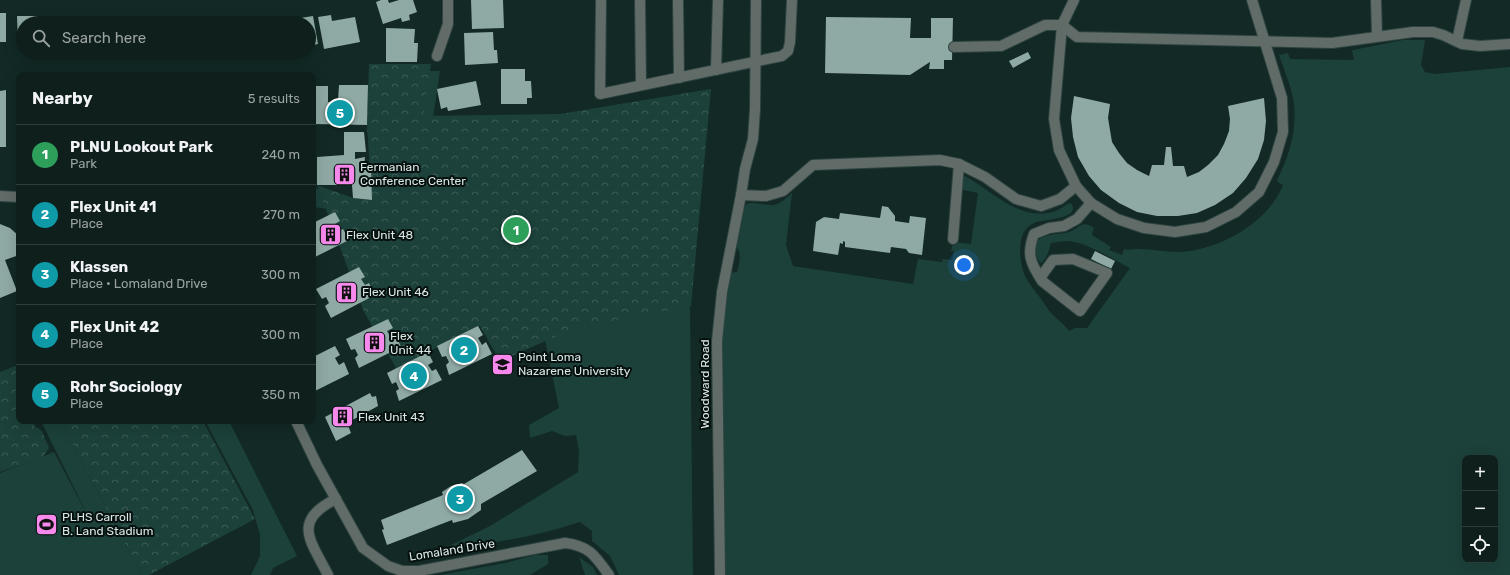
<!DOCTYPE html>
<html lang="en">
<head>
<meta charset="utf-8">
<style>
  :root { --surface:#0e1f1c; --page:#172725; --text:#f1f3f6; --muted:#9ba2a3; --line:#2e3d3b; --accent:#f788ec }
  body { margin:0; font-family:Rubik,sans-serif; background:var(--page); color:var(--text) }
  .controls { position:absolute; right:12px; bottom:12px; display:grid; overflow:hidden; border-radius:8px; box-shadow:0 4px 16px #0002 }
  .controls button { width:36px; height:36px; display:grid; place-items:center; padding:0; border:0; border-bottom:1px solid var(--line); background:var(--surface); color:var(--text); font:20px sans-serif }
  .you { position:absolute; left:964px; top:265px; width:14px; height:14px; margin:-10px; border:3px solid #fff; border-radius:50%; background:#1a73e8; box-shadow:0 0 0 6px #1a73e833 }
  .badge { display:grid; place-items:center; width:26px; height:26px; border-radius:50%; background:var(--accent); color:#fff; font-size:13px; font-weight:700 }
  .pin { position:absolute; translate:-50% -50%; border:2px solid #fff; box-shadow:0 1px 4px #0006 }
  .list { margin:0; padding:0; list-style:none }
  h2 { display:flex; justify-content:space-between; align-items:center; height:52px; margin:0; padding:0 16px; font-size:17px }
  h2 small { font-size:13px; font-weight:400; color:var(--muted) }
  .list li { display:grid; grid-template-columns:26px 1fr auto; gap:12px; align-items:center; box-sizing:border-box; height:60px; padding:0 16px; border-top:1px solid var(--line) }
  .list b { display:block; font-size:15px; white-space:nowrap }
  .list p { margin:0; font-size:13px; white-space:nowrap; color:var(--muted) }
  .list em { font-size:13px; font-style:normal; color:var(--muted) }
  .icon { flex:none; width:22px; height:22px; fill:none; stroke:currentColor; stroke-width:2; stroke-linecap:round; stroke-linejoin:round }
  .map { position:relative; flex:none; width:1510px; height:575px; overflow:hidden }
  .search { position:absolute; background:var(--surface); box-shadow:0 4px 16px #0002; left:16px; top:16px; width:300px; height:44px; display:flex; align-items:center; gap:10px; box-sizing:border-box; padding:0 14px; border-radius:22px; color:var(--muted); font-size:15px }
  .panel { position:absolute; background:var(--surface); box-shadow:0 4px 16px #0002; left:16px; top:72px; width:300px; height:352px; border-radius:8px }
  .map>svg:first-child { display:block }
  .grass { fill:#1c413a; fill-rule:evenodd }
  .forest { fill:url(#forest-crowns) }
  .building { fill:#8fa9a4 }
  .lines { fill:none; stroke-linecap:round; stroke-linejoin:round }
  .minor-casing { stroke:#2e4440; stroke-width:12 }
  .minor { stroke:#616c69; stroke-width:10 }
  .labels { text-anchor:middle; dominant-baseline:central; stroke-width:4; stroke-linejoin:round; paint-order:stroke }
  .poi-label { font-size:12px; fill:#dae8e5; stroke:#06100e; text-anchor:start }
  .street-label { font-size:12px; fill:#dae8e5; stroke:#06100e }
</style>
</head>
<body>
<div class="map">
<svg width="1510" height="575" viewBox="0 0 1510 575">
  <defs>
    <pattern id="forest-crowns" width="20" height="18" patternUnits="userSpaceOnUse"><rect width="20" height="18" fill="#1c413a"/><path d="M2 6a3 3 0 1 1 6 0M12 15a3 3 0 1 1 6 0" fill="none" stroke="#3c5c56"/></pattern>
  </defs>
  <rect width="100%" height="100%" fill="#122925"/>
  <g class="grass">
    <path d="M1403 40H1425L1421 65 1425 72 1435 74 1510 67V575H724L721 318 729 273 737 272C739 265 741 259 739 251 738 248 737 249 737 246 736 239 741 207 747 204 752 201 767 206 774 205 780 204 787 197 792 193L786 245 793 266 913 284 918 259 942 262 943 259 952 260 954 251H951L953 242 971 244 978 193 963 190 961 188 963 177 965 176C991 190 1019 221 1052 212 1058 211 1064 206 1069 203L1072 204C1080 220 1042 219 1034 223 1030 225 1024 230 1023 234 1018 246 1020 264 1025 276 1029 284 1036 292 1041 299 1045 304 1048 310 1052 314 1058 320 1064 324 1069 331L1075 328H1087L1130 268C1112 259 1087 242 1067 241 1062 241 1056 242 1051 243 1049 250 1047 259 1041 263 1037 260 1037 257 1036 252 1032 231 1057 236 1069 232 1080 229 1081 219 1094 228L1092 235 1111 247 1109 250 1122 255 1124 249C1131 251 1133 248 1139 249 1153 249 1165 252 1179 252 1219 250 1268 223 1283 185L1278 182 1277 180C1291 153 1300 120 1291 90 1288 79 1283 67 1279 55L1288 53 1290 59 1354 60 1352 51 1353 50ZM1465 458H1495V560H1465Z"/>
    <path d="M428 71H440L433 118 690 304 693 575H619L610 556 592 541V531L580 522C535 537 488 544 441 550L490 526 578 472 579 451 576 435 565 436 552 431 530 438 529 425 559 408 544 335 338 210 313 207V187L335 196 376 202Z"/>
    <path d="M41 421H60L142 575H0V473L54 452 90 520Z"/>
    <path d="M205 421H229L297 556 273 568 270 575H251L260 556V535L253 510Z"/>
    <path d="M535 555H548V564L530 575H440L505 563Z"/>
    <path d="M579 557 593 567 597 575H585Z"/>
  </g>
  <g class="forest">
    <path d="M369 64H431L423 116 560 114 711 89 691 306 573 329 500 361 480 326 396 368 364 312 317 185 353 198 372 200 367 125Z"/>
    <path d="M18 365 19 421H36L34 426 42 431 49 448 43 457 0 472V372Z"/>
    <path d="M60 421H203L255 519 149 575H142Z"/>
  </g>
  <g class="building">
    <path d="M381 0H388L389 3 399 0H413L417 12 409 15 410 20 402 22 401 18 383 24 376 2Z"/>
    <path d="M471 0H503L504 28 472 29Z"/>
    <rect x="0" y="13" width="6" height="29"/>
    <path d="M331 15 332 21 355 17 360 42 324 49 318 17Z"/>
    <path d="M17 16H51L52 23H23V43H18Z"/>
    <path d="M313 16 318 44 309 46V23H289L288 20Z"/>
    <path d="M826 17 911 18 910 38H931V18H953L952 60H944V69H929L930 62 910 75 825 73Z"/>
    <rect x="60" y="18" width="37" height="5"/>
    <path d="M139 19V23H100V20Z"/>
    <path d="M173 19V23H146V21Z"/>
    <path d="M386 28 415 29 414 43H418L417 62H386Z"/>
    <path d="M493 32 494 50H497L498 63 465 65 464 33Z"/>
    <path d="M1028 52 1031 58 1013 68 1009 61Z"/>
    <path d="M235 53H261V58L235 59Z"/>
    <path d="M501 69H525V81H531L532 98H527V104H501Z"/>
    <path d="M476 81 481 105 448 111 447 107 441 109 437 89Z"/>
    <path d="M339 85H368L367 125 313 124V86H328V102L338 101Z"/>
    <path d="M6 90V147H0V91Z"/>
    <path d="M1074 96 1110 104 1108 118 1112 142 1119 153 1127 163 1137 170 1149 176 1152 165H1164L1166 147H1171L1173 166H1184L1187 177 1199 172 1208 165 1218 155 1224 144 1229 131 1230 119 1228 106 1264 98 1266 121 1264 140 1258 159 1246 178 1233 193 1215 205 1197 213 1178 216H1157L1137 212 1119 203 1101 190 1089 176 1078 157 1073 137 1071 118Z"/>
    <path d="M344 132H364L366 152H355V159L365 157 364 166 371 165 372 200 353 198 352 185H317V157L344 155Z"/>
    <path d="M882 206 888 207 895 216V221L909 223 910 216 926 218 922 255 909 253 906 249 891 247 890 253 845 247V242L843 241V244L840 243 838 255 813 251 816 222 824 217 839 219 840 213 880 218Z"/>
    <path d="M335 212 340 221 335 224 339 231 343 229 349 240 313 258V223Z"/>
    <path d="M0 224 10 228 19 236V255L5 260 17 291 0 298Z"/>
    <path d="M1095 251 1115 261 1111 269 1091 259Z"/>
    <path d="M359 267 365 277 361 279 365 285 369 283 375 295 331 318 325 306 329 303 326 297 322 299 316 289Z"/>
    <path d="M388 319 393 328 387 331 391 338 396 335 401 347 359 368 355 358 358 355 355 349 351 350 346 339Z"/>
    <path d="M478 326 483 335 478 338 482 345 486 342 492 354 449 375 446 365 449 362 446 356 442 357 437 346Z"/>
    <path d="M335 346 340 355 335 358 339 365 344 362 349 374 313 392V357Z"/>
    <path d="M428 352 433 362 428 365 432 371 436 369 442 380 399 401 396 391 399 389 396 382 392 384 387 373Z"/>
    <path d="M370 393 372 397 376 396 378 406 347 423 351 433 336 441 325 417Z"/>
    <path d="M522 450 537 471 481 504V510L468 519 453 523 452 520 387 545 382 530 384 529 381 520 443 495 442 492 451 486 462 483 464 484Z"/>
  </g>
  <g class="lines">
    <defs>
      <g id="minor">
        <path d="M601 0 600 94 782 56 788 51 790 42 792 0"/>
        <path d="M640 0 641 85"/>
        <path d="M678 0 679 78"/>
        <path d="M756 0 755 109 753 139 745 169 741 195 766 196 783 191 813 165 940 160 959 164 985 177 1016 199 1041 206 1060 199 1076 186"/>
        <path d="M1074 0 1062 25 1077 37 1332 43 1413 32H1433L1443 35 1462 44 1480 46 1510 44"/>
        <path d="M1376 0 1377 36"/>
        <path d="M1457 41 1466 0"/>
        <path d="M954 47 1001 46 1045 25H1062L1054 119 1059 150 1076 186 1091 203 1117 219 1144 228 1175 232 1206 227 1236 212 1259 192 1274 162 1283 132 1282 98 1252 0"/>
        <path d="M437 56 448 24V0"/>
        <path d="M716 70 718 0"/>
        <path d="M0 196 19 197"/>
        <path d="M953 239 959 164"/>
        <path d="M1040 278 1053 260 1073 259 1107 273 1080 311 1042 281C1031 264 1026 254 1034 234L1049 228 1064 226 1077 219 1091 203"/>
        <path d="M296 421 317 465 363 548 388 566 402 571H419L565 543C590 546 595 556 609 575"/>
        <path d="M328 575C311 541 291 521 336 499"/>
        <path d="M720 575 717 341 722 292 741 195"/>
      </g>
    </defs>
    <use href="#minor" class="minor-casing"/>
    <use href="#minor" class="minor"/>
  </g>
  <defs>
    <symbol id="building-square" viewBox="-11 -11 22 22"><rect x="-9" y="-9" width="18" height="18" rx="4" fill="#f788ec" stroke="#06100e"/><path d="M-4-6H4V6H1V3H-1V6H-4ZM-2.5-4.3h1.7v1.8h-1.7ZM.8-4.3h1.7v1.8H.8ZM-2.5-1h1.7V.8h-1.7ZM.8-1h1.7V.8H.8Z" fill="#111"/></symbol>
    <symbol id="university-square" viewBox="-11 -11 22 22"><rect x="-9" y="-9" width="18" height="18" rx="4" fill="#f788ec" stroke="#06100e"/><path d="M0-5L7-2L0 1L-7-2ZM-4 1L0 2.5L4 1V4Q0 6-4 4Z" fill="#111"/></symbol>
    <symbol id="stadium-square" viewBox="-11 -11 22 22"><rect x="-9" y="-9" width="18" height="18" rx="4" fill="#f788ec" stroke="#06100e"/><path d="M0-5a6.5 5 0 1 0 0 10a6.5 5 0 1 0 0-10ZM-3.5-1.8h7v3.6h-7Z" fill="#111"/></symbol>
  </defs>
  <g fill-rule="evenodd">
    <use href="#building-square" x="332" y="162" width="25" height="25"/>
    <use href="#building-square" x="318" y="222" width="25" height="25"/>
    <use href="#building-square" x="334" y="280" width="25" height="25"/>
    <use href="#building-square" x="362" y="330" width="25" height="25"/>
    <use href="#university-square" x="490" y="352" width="25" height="25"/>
    <use href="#building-square" x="330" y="404" width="25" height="25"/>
    <use href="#stadium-square" x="34" y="512" width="25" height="25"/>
  </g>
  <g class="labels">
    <g class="poi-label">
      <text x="360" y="167">Fermanian<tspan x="360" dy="14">Conference Center</tspan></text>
      <text x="346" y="235">Flex Unit 48</text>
      <text x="362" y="292">Flex Unit 46</text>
      <text x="390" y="336">Flex<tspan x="390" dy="14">Unit 44</tspan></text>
      <text x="518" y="357">Point Loma<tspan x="518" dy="14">Nazarene University</tspan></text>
      <text x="358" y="417">Flex Unit 43</text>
      <text x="62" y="517">PLHS Carroll<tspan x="62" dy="14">B. Land Stadium</tspan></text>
    </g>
    <g class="street-label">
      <text transform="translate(705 384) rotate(-90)">Woodward Road</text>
      <text transform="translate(452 550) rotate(-9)">Lomaland Drive</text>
    </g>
  </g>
</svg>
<div class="controls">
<button>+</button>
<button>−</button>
<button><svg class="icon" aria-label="locate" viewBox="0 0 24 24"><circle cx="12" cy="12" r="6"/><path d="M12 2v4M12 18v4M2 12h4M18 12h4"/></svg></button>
</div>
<div class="you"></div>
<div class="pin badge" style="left:516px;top:230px;background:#2e9e5b">1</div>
<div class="pin badge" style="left:464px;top:350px;background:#0f9aa8">2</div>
<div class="pin badge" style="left:460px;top:499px;background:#0f9aa8">3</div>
<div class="pin badge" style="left:414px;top:376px;background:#0f9aa8">4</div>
<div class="pin badge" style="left:340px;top:113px;background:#0f9aa8">5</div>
<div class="search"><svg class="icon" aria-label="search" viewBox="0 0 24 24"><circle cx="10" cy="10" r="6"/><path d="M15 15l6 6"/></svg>Search here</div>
<section class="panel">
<h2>Nearby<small>5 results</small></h2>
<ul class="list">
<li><span class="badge" style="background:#2e9e5b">1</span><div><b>PLNU Lookout Park</b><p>Park</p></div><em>240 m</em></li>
<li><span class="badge" style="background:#0f9aa8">2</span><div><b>Flex Unit 41</b><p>Place</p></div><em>270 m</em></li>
<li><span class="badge" style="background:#0f9aa8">3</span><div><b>Klassen</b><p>Place · Lomaland Drive</p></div><em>300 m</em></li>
<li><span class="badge" style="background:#0f9aa8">4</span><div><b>Flex Unit 42</b><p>Place</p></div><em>300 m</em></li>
<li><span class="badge" style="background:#0f9aa8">5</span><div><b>Rohr Sociology</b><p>Place</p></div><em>350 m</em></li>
</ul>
</section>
</div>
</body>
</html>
